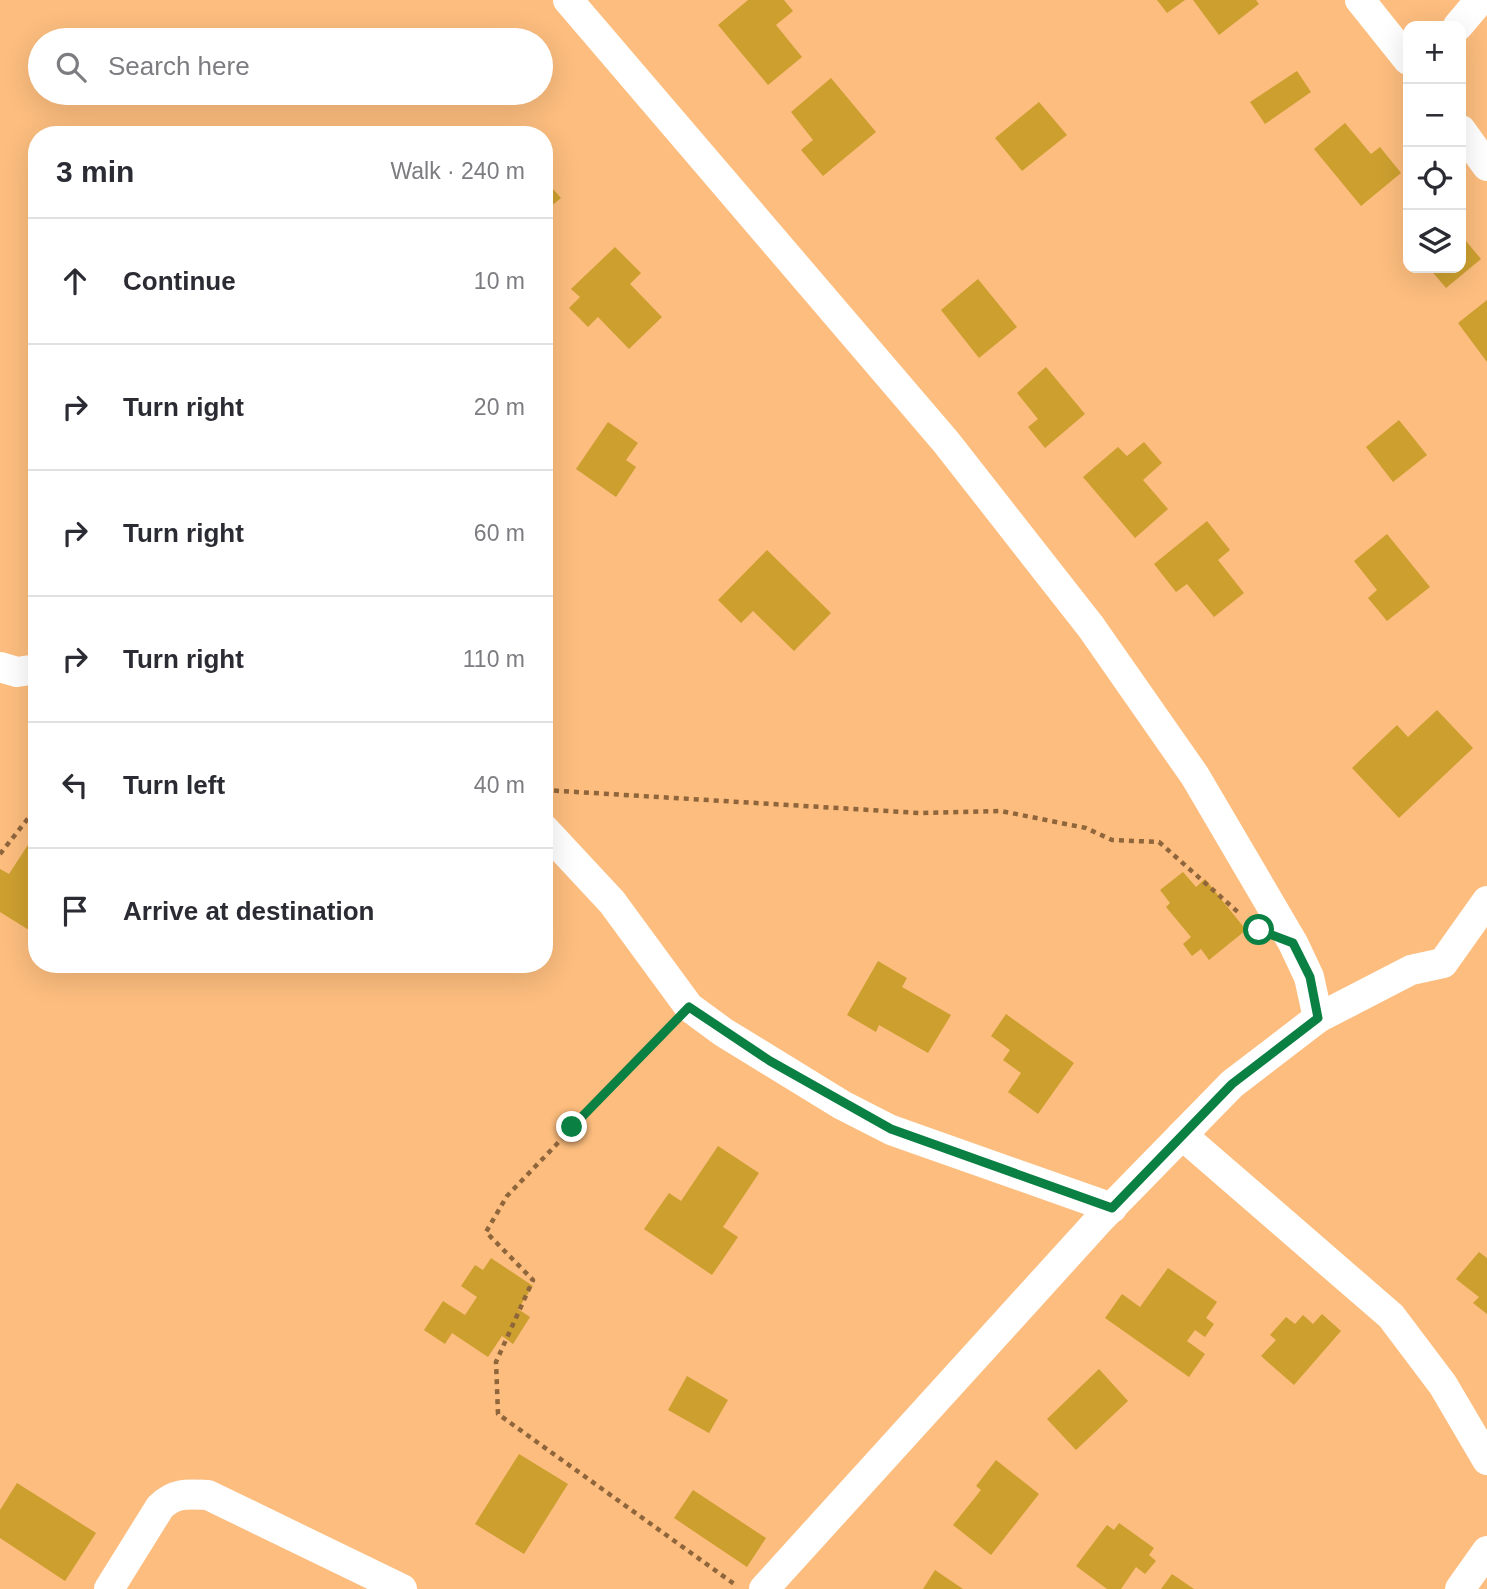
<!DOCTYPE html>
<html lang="en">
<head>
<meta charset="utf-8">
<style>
  :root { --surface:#fff; --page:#f2f2f3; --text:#2b2b33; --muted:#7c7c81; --line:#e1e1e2 }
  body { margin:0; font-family:Arial,sans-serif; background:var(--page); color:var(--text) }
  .controls { position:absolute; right:21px; top:21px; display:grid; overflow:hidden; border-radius:14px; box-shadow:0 7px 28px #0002 }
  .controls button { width:63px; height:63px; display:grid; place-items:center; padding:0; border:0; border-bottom:2px solid var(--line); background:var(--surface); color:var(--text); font:35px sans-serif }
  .stop { position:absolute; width:21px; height:21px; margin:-16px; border:5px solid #0b8043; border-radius:50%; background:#fff }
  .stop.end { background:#0b8043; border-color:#fff; box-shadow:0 2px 7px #0008 }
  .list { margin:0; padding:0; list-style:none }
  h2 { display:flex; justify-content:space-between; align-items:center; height:91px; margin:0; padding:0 28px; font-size:30px }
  h2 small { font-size:23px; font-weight:400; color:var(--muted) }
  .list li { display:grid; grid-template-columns:46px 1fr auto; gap:21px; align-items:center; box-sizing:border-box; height:126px; padding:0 28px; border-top:2px solid var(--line) }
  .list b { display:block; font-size:26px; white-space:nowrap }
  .list em { font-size:23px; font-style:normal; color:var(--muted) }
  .icon { flex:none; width:38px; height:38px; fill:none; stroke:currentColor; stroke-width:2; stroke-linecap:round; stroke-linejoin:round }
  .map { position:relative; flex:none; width:1487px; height:1589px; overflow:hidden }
  .search { position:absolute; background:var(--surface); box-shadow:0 7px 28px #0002; left:28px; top:28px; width:525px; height:77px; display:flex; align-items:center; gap:18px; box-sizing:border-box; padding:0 24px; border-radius:38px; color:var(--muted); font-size:26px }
  .panel { position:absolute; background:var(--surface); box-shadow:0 7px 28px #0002; left:28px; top:126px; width:525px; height:847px; border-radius:28px }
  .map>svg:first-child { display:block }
  .building { fill:#cc9f2f }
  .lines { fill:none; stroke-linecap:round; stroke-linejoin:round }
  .path { stroke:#8f653b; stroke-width:4.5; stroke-dasharray:5 5; stroke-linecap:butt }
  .minor { stroke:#fff; stroke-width:30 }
  .route { stroke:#0b8043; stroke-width:9 }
</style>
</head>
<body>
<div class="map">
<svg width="1487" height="1589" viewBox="0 0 1487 1589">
  <rect width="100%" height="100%" fill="#fcbd7e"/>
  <g class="building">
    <path d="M748 0H784L793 11 776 25 802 57 768 85 718 25Z"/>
    <path d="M1157 0H1185L1167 13Z"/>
    <path d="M1193 0H1256L1259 4 1219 35Z"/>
    <path d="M1297 71 1311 92 1265 124 1250 102Z"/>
    <path d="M831 78 876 132 823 176 801 150 813 140 791 112Z"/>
    <path d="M1039 102 1067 135 1022 171 995 138Z"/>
    <path d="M1345 123 1371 154 1380 147 1401 173 1361 206 1314 149Z"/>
    <path d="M544 179 561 198 544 212Z"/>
    <path d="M1461 235 1481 259 1446 288 1429 268H1461Z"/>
    <path d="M615 247 641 273 630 284 662 317 629 349 598 317 588 327 569 308 580 297 571 289Z"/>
    <path d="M978 279 1017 327 979 358 941 310Z"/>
    <path d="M1487 300V362L1458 323Z"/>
    <path d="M1046 367 1085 414 1045 448 1028 427 1038 419 1017 393Z"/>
    <path d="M1399 420 1427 455 1393 482 1366 447Z"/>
    <path d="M608 422 638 443 626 460 636 467 616 497 576 469Z"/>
    <path d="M1144 442 1162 463 1143 480 1168 509 1135 538 1083 477 1118 447 1127 456Z"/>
    <path d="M1207 521 1230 550 1218 560 1244 593 1214 617 1187 584 1176 592 1154 564Z"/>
    <path d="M1387 534 1430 587 1387 621 1368 598 1377 590 1354 561Z"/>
    <path d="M767 550 831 613 794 651 753 611 741 623 718 600Z"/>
    <path d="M1437 710 1473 748 1399 818 1352 768 1397 725 1408 737Z"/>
    <path d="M37 831V935L0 912V869L9 874Z"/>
    <path d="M1183 872 1196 887 1205 879 1246 930 1209 960 1201 949 1192 956 1183 944 1191 937 1166 907 1170 903 1160 890Z"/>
    <path d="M878 961 907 978 902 987 951 1015 928 1053 879 1025 876 1032 847 1015Z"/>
    <path d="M1006 1014 1074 1063 1038 1114 1008 1092 1021 1073 1003 1060 1010 1050 991 1036Z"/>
    <path d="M718 1146 759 1173 723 1227 738 1237 712 1275 644 1229 669 1193 681 1201Z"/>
    <path d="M1479 1252 1487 1258V1314L1473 1303 1479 1297 1456 1279Z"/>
    <path d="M491 1258 533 1286 518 1309 530 1317 513 1344 502 1336 488 1357 452 1333 445 1344 424 1330 443 1301 465 1315 477 1297 461 1286 475 1265 483 1270Z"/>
    <path d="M1168 1268 1217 1302 1206 1318 1214 1324 1205 1337 1195 1330 1187 1341 1205 1354 1189 1377 1105 1318 1122 1294 1140 1307Z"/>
    <path d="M1322 1314 1341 1331 1294 1385 1261 1356 1276 1340 1270 1335 1286 1317 1295 1324 1303 1315 1313 1324Z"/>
    <path d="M1099 1369 1128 1401 1076 1450 1047 1419Z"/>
    <path d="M687 1376 728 1400 709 1433 668 1410Z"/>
    <path d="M519 1454 568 1484 524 1554 475 1524Z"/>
    <path d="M996 1460 1039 1494 991 1555 953 1525 981 1490 976 1486Z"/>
    <path d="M17 1483 96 1533 65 1581 0 1538V1510Z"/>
    <path d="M693 1490 766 1538 747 1567 674 1518Z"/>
    <path d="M1119 1523 1154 1548 1149 1555 1156 1561 1145 1574 1136 1567 1121 1589H1107L1076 1566 1107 1525 1114 1530Z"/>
    <path d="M935 1570 963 1589H923Z"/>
    <path d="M1172 1574 1194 1589H1161Z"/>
  </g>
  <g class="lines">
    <g class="path">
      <path d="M544 790 919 813 1001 811 1086 828 1112 840 1159 842 1239 913"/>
      <path d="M0 854 37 807"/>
      <path d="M669 1027 507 1196 486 1232 533 1280 496 1362 498 1414 737 1586"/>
    </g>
    <g class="minor">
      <path d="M568 0 946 442 1091 627 1195 776 1293 943 1309 977 1318 1018 1232 1084 1101 1218 764 1589"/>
      <path d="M1360 0 1408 60"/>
      <path d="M1458 26 1480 0"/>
      <path d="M1461 130 1487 166"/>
      <path d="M0 667 17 672 37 669"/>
      <path d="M544 829 612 902 689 1007 723 1032 842 1105 891 1130 1112 1208"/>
      <path d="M1318 1018 1411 970 1443 963 1487 901"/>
      <path d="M1182 1135 1391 1316 1443 1385 1487 1460"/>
      <path d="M109 1589 160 1507C175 1492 188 1494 208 1495L402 1589"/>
      <path d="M1460 1589 1487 1551"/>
    </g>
  </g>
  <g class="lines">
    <path class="route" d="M572 1127 689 1007 770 1061 891 1129 1112 1208 1232 1084 1318 1018 1310 977 1293 943 1259 930"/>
  </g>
</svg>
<div class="controls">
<button>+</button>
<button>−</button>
<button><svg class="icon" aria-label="locate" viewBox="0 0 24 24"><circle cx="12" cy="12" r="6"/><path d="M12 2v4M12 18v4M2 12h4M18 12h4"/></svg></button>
<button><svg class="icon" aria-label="layers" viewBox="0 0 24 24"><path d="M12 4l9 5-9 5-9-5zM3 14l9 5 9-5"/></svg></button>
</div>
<div class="stop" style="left:1259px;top:930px"></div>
<div class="stop end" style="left:572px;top:1127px"></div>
<div class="search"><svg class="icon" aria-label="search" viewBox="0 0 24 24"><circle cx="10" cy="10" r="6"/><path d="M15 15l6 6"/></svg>Search here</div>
<section class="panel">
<h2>3 min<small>Walk · 240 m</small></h2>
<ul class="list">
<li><svg class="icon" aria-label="ahead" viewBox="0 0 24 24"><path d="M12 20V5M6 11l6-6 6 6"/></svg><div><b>Continue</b></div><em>10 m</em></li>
<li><svg class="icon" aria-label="right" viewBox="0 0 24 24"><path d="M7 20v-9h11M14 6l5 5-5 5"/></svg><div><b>Turn right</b></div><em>20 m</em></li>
<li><svg class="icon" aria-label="right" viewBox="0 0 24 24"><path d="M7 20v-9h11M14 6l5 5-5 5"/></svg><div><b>Turn right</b></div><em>60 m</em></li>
<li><svg class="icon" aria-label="right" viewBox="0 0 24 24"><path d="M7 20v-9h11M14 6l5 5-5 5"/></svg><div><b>Turn right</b></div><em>110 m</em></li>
<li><svg class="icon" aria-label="left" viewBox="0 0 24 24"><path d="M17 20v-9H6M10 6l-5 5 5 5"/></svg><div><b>Turn left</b></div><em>40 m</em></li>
<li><svg class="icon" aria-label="arrive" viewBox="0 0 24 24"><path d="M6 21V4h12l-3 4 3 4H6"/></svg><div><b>Arrive at destination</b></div></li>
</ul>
</section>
</div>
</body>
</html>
